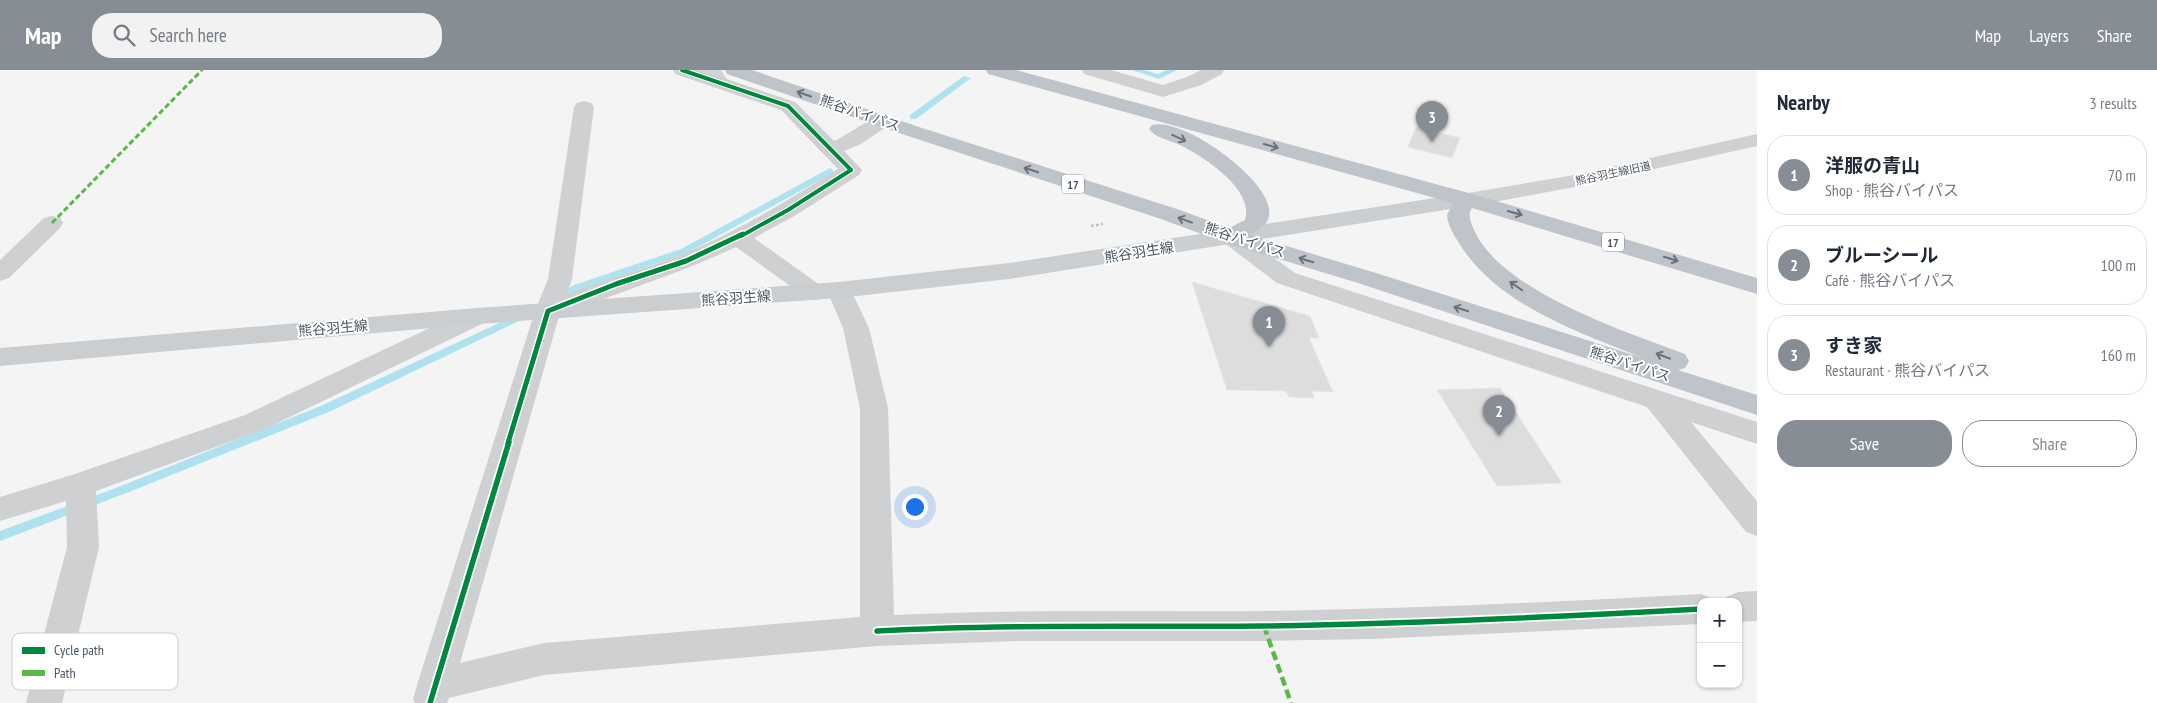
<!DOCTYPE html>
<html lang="en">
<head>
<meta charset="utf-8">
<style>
  :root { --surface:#fff; --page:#f2f2f3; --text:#1f2937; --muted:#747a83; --line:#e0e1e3; --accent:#868d94 }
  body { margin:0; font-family:"PT Sans Narrow","Noto Sans JP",sans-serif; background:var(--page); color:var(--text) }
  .controls { position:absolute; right:15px; bottom:15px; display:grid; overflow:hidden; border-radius:10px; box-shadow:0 1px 4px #0004 }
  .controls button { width:45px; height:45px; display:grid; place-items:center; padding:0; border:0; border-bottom:1px solid var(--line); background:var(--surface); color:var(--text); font:25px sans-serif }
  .you { position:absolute; left:914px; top:436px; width:18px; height:18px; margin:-12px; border:4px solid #fff; border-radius:50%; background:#1a73e8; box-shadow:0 0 0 8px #1a73e833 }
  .badge { display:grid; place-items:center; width:32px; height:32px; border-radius:50%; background:var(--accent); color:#fff; font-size:16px; font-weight:700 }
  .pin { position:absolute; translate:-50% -41px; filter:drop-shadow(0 1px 2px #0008) }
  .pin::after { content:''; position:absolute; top:26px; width:18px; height:15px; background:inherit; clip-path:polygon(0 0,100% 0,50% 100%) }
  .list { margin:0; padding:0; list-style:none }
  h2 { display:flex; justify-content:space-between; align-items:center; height:65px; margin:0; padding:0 20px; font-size:21px }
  h2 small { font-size:16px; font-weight:400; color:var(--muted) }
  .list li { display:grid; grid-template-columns:32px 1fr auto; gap:15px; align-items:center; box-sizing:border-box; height:80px; margin:0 10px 10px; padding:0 10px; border:1px solid var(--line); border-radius:20px }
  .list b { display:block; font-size:19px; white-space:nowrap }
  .list p { margin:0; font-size:16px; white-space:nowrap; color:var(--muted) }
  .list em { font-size:16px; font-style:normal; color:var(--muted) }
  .actions { display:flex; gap:10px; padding:15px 20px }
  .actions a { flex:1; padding:11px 0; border:1px solid var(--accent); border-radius:20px; text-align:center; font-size:18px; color:var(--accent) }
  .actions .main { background:var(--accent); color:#fff }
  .icon { flex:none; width:28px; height:28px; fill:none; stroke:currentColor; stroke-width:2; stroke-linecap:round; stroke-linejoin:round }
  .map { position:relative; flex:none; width:1757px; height:633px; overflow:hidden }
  header { display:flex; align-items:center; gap:30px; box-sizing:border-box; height:70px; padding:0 25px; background:var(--accent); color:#fff }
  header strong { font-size:24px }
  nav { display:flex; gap:28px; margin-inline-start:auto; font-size:18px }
  .search { width:350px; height:45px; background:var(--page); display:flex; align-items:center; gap:12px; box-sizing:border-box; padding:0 18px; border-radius:20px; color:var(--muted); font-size:19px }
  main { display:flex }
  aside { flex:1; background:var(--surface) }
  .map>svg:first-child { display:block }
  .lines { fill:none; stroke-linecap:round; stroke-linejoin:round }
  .stream { fill:#aee2f0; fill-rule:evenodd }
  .building { fill:#ddddde; stroke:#e5e6e7 }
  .minor-tunnel { stroke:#d2d4d7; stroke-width:21; stroke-dasharray:21 11; stroke-linecap:butt }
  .path { stroke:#bcc7c4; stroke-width:2.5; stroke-dasharray:3 2; stroke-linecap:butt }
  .minor { fill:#ced0d2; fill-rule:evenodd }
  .major { fill:#caced1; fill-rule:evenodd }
  .highway { fill:#bec4c9; fill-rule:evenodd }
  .quiet-far1 { stroke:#58b947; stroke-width:3; stroke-dasharray:5.5 3; stroke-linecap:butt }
  .quiet { stroke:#58b947; stroke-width:4.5; stroke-dasharray:9 4.5; stroke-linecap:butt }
  .cycleway-far2-casing { stroke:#fff; stroke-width:6 }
  .cycleway-far1-casing { stroke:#fff; stroke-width:8 }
  .cycleway-casing { stroke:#fff; stroke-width:9 }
  .cycleway-far2 { stroke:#00873e; stroke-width:4 }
  .cycleway-far1 { stroke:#00873e; stroke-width:5 }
  .cycleway { stroke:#00873e; stroke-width:5.5 }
  .oneway { stroke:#67727b }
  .labels { text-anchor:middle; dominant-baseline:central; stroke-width:4; stroke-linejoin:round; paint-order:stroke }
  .far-street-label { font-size:11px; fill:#4a5661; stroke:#fff }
  .shield { fill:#fff; stroke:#808990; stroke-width:1 }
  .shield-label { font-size:12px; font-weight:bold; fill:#4a5661 }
  .street-label { font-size:14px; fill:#4a5661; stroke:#fff }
  .key { fill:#fff; stroke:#c9ccd0; stroke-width:1 }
  .key-label { font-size:14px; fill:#4a5661 }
</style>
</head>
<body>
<header>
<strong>Map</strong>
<div class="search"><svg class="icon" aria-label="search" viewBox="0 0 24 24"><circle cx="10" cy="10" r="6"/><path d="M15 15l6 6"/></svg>Search here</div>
<nav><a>Map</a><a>Layers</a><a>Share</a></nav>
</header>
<main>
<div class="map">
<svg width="1757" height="633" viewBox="0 0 1757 633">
  <rect width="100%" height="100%" fill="#f4f4f4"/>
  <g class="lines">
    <g class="stream">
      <path d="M1132 0H1144L1158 4 1167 0H1177L1159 9Z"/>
      <path d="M964 6 971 8 916 49H910V45Z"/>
      <path d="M830 98 834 101 833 103 687 183 582 219 559 230 555 231 550 228 574 215 681 179Z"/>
      <path d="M521 243 526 246 525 248 331 341 129 422 0 471V461L121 416 323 335Z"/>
    </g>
  </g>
  <g class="building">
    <path d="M1416 57 1460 68 1452 88 1408 77Z"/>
    <path d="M1192 212 1310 246 1319 268H1309L1333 322 1312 321 1314 328 1289 327 1286 321 1227 320Z"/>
    <path d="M1500 318 1562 413 1497 416 1437 320Z"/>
  </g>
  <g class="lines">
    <path class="minor-tunnel" d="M707 9 721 0"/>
    <path class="path" d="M1091 156 1103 154"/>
    <g class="minor">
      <path d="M673 0H700L795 32 834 71C851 64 873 43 889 47L892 51 889 55 861 74 844 81 862 100 859 105 796 145 754 168 827 220 830 214 839 212 848 214 869 258 888 338 894 545C1017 539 1140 542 1263 541 1409 539 1555 532 1701 524L1713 529 1714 532H1701V554L1372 569 1262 571H1021L877 576 544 605 449 628 447 633H415L413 629 417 615 535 241 548 209 574 37 577 33 584 31 591 33 594 37 572 209 567 224C603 210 641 200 678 186 735 163 787 131 838 99L781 40 675 4ZM736 177 807 228 816 230 825 228 828 223 843 258 860 338V547L544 573 460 593 559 246C618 222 679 204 736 177Z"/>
      <path d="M1082 0H1111L1163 15 1187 7 1201 0H1224L1222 4 1201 15 1163 27 1084 4Z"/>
      <path d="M1757 64V76L1574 117 1468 137 1460 135 1457 130 1460 125 1468 123 1574 105Z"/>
      <path d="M52 146 60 148 63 153 60 158 9 208 0 211V190L44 148Z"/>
      <path d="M1231 160 1239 162 1295 203 1757 352V374L1691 352 1757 431V466L1746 462 1647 337 1277 213 1223 172 1219 167 1223 162Z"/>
      <path d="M477 238 486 240 490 246 486 252 265 359 96 421 99 477 62 633H26L67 477 66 431 0 451V427L75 404 245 345 468 240Z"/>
      <path d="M1757 521V551L1738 552V532H1724L1726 527 1738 522Z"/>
    </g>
    <path class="major" d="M1468 123 1476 125 1479 130 1476 135 1009 209 839 228 477 254 0 296V278L477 238 839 212 1009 193Z"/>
    <path class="highway" d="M725 0H752L922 58 1177 139 1229 158 1245 150C1255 120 1203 86 1180 75 1170 70 1155 68 1149 59L1152 55C1183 47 1266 107 1269 139 1271 153 1261 159 1250 165L1376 203 1643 288C1578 262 1497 235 1459 173 1453 164 1448 155 1447 145L1453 133 988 4 986 0H1016L1476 125 1757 208V224L1472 138C1467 145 1471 152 1474 160 1501 221 1626 262 1685 284L1689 291 1685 298 1678 300 1757 325V345L1358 213 1223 172 1161 149 908 66 727 4Z"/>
    <path class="quiet-far1" d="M52 153 202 0"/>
    <path class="quiet" d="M1264 556 1291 633"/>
    <defs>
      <path id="cycleway-far2" d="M682 0 788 36 851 100 788 140 741 166"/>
      <path id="cycleway-far1" d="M508 373 548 241 616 214 686 191 743 164"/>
      <g id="cycleway">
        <path d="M877 561C1005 554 1134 557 1262 556 1409 554 1555 547 1701 539"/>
        <path d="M430 633 509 372"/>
      </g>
    </defs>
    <use href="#cycleway-far2" class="cycleway-far2-casing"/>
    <use href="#cycleway-far1" class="cycleway-far1-casing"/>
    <use href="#cycleway" class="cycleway-casing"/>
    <use href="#cycleway-far2" class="cycleway-far2"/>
    <use href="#cycleway-far1" class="cycleway-far1"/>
    <use href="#cycleway" class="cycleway"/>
  </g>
  <defs><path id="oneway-shaft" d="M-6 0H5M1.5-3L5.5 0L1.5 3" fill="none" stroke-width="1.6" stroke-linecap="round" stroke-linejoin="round" transform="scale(1.25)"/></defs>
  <g class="oneway">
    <use href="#oneway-shaft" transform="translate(804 24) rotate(-161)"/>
    <use href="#oneway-shaft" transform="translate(1179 68) rotate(25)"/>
    <use href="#oneway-shaft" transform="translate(1271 76) rotate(16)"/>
    <use href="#oneway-shaft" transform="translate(1031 100) rotate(-162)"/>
    <use href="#oneway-shaft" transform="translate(1515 143) rotate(16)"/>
    <use href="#oneway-shaft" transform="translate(1185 150) rotate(-160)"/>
    <use href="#oneway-shaft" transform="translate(1671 189) rotate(17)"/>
    <use href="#oneway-shaft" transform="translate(1306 190) rotate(-163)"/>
    <use href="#oneway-shaft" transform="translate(1516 216) rotate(-145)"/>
    <use href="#oneway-shaft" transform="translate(1461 239) rotate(-162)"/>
    <use href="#oneway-shaft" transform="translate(1663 286) rotate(-159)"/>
  </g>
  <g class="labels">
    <g class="far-street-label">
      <text transform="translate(1613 103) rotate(-12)">熊谷羽生線旧道</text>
    </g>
    <g class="shield">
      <rect x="1062" y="104.5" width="22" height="19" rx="4"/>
      <rect x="1602" y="162.5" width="22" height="19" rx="4"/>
    </g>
    <g class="shield-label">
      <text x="1073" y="114">17</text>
      <text x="1613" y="172">17</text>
    </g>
    <g class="street-label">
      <text transform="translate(860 43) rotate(19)">熊谷バイパス</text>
      <text transform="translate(1245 170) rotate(18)">熊谷バイパス</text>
      <text transform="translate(1139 182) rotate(-9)">熊谷羽生線</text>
      <text transform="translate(736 228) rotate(-4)">熊谷羽生線</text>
      <text transform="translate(333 258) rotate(-5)">熊谷羽生線</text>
      <text transform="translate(1630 294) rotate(18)">熊谷バイパス</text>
    </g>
  </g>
  <rect x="12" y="563" width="166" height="57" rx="8" class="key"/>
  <rect x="22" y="577" width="23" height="7" fill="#00873e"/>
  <rect x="22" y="600" width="23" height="6" fill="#58b947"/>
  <g class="key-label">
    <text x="54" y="585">Cycle path</text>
    <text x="54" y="608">Path</text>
  </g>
</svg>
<div class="controls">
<button>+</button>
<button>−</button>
</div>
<div class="you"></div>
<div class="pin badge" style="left:1269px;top:277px">1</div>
<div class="pin badge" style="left:1499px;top:366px">2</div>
<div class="pin badge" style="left:1432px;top:72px">3</div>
</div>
<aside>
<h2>Nearby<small>3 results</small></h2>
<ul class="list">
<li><span class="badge">1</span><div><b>洋服の青山</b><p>Shop · 熊谷バイパス</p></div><em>70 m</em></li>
<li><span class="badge">2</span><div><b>ブルーシール</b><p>Café · 熊谷バイパス</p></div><em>100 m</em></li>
<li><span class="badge">3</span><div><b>すき家</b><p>Restaurant · 熊谷バイパス</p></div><em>160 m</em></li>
</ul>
<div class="actions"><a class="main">Save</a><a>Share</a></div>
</aside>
</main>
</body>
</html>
